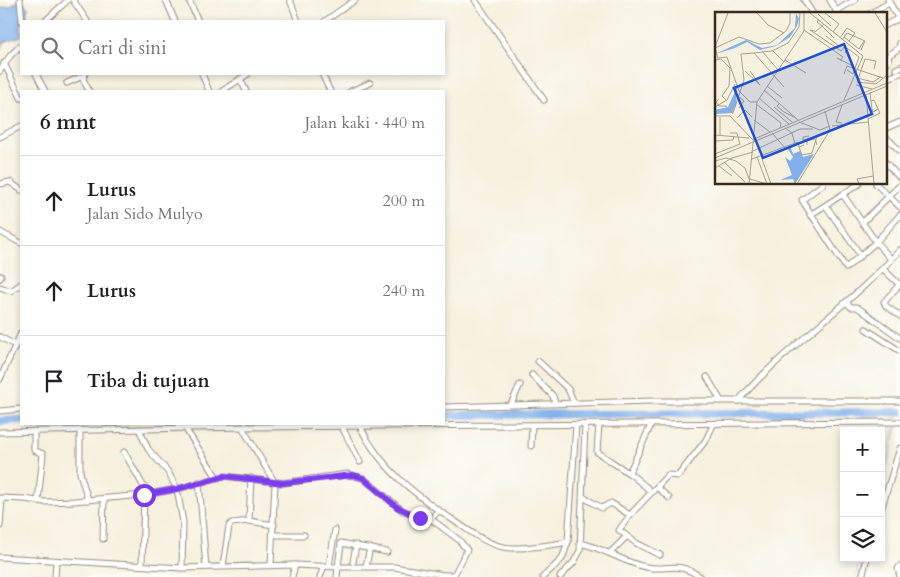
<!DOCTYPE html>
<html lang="id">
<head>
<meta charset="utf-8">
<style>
  :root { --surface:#fff; --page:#f2f2f2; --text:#202124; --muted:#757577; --line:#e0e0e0 }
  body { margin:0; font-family:Cardo,serif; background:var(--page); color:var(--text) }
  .controls { position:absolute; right:15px; bottom:15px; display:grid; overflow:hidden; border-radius:0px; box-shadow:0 2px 8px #0003 }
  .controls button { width:45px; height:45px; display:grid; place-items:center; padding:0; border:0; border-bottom:1px solid var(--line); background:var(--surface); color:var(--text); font:25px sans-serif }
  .stop { position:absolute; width:15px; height:15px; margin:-11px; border:4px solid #7c3aed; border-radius:50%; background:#fff }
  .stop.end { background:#7c3aed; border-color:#fff; box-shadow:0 1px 5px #0008 }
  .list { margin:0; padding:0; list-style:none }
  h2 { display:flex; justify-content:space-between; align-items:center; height:65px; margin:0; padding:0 20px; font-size:21px }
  h2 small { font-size:16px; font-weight:400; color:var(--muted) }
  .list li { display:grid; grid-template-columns:32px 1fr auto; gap:15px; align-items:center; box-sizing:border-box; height:90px; padding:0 20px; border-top:1px solid var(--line) }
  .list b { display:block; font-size:19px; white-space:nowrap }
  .list p { margin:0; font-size:16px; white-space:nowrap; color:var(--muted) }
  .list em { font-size:16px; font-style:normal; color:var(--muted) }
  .icon { flex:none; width:28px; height:28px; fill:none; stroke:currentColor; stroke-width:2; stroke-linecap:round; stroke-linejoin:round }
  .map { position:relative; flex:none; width:900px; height:577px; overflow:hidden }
  .search { position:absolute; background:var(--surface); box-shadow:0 2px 8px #0003; left:20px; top:20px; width:425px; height:55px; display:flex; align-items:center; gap:12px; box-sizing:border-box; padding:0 18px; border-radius:0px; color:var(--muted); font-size:19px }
  .panel { position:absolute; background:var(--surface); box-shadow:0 2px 8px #0003; left:20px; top:90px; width:425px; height:335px; border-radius:0px }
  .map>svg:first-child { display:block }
  .water { fill:#81b0eb; stroke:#5e6d84 }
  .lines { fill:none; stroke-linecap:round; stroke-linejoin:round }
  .stream { stroke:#81b0eb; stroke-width:1 }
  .river { stroke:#81b0eb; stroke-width:8 }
  .minor-casing { stroke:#988d7e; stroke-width:7 }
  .minor { stroke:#fff; stroke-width:5 }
  .route { stroke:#7c3aed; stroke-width:6 }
  .inset-road { fill:none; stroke:#aba191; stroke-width:1 }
  .view { fill:#1d4ed8; fill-opacity:0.15; stroke:#1d4ed8; stroke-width:2.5 }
  .inset-edge { fill:none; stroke:#3b2a1e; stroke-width:2.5 }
</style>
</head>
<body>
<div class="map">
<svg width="900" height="577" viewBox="0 0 900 577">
  <rect width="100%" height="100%" fill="#fdfcf7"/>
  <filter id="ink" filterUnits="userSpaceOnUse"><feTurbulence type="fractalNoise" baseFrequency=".02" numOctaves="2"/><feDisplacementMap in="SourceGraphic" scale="10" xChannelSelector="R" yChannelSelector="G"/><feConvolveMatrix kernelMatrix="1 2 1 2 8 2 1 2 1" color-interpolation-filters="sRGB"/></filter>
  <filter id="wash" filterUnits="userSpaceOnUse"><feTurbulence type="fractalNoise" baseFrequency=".0096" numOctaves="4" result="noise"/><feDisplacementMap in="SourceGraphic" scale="20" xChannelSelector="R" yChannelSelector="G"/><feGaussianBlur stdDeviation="1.12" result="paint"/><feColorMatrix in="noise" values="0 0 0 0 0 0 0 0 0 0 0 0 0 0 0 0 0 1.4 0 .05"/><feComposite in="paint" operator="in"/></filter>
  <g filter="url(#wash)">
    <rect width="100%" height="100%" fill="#f6f0de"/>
    <path class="water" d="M19 0 28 7 25 21H21V36L4 42 0 50V8L11 6Z"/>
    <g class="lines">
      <g class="stream">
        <path d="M896 412 897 421"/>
        <path d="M881 488 897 425"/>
        <path d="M855 577 861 558"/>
      </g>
      <g class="river">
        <path d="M444 415 900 412"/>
        <path d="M0 421 21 420"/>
      </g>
    </g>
  </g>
  <g filter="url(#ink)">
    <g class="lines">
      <defs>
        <g id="minor">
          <path d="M20 0 22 21"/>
          <path d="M73 0 87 21"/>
          <path d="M166 0 175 21"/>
          <path d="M189 0 198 21"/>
          <path d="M290 0 298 21"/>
          <path d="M475 0 544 100"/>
          <path d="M804 0 813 14"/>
          <path d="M830 0 838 14"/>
          <path d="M888 0 900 21"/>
          <path d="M836 11 855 0"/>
          <path d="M869 14 889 3"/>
          <path d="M45 21 68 0"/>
          <path d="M325 21 355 0"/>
          <path d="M886 25 899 18"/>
          <path d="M4 63 21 98"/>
          <path d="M886 63 889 61 888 56 899 48 900 43"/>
          <path d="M896 69 900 67"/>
          <path d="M0 71 10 56 21 45"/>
          <path d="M36 74 45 91"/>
          <path d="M85 74 83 79 89 91"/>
          <path d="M202 74 209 91"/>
          <path d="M322 74 330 91"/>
          <path d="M240 79 246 91"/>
          <path d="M886 79 900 73"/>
          <path d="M67 83 83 76"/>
          <path d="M222 91 248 74"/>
          <path d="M351 91 370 83"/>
          <path d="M886 128 900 122"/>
          <path d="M0 137 21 126"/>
          <path d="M886 137 900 151"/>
          <path d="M886 163 900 178"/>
          <path d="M0 184 10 182 21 190"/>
          <path d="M823 184 802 200 846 268 876 242 891 259"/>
          <path d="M876 184 900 207"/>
          <path d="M843 195 876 242 900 215"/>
          <path d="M826 206 861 256"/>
          <path d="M810 215 859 184"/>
          <path d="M862 223 900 185"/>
          <path d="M0 232 21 243"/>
          <path d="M883 269 900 285"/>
          <path d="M0 278 1 276"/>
          <path d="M900 284 884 302 886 306 900 316"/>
          <path d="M0 287 11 291 21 284"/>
          <path d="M846 302 851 307H857L900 338"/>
          <path d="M866 329 900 351"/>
          <path d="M0 337 15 345"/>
          <path d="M538 361 568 389 574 403"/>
          <path d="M532 375 553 396 555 403"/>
          <path d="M707 377 721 401"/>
          <path d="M0 379 21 333"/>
          <path d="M738 401C787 345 851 305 900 250"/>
          <path d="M511 404 520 385"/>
          <path d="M444 407 652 401H900"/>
          <path d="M0 411 21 409"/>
          <path d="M599 425 597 452 633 476 652 492"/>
          <path d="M360 426C380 469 418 497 456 522 471 532 485 543 503 547 518 550 553 545 568 542"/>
          <path d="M242 427 275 483 271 565"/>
          <path d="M342 427 360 462"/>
          <path d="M185 428 216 476"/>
          <path d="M139 429 148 449 168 472 177 489 183 522 182 568"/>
          <path d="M80 430V473L88 500"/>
          <path d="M34 431V450L43 454 38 501"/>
          <path d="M0 432 242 427 900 422"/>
          <path d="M531 446 532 425"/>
          <path d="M124 452 148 494"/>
          <path d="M629 473 651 425"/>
          <path d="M251 478 249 521 274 525"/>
          <path d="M199 482 206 567"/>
          <path d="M658 488 669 498"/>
          <path d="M583 497 602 508 611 503 630 515"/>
          <path d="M0 498 24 499 44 502 74 501 144 495 177 489 224 476 283 483 347 474 363 478 403 511 431 519 438 511"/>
          <path d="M881 510 900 448"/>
          <path d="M431 519 459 540 467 550 454 575H444"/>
          <path d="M0 526 2 498"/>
          <path d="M274 535H304"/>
          <path d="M103 539 104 498"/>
          <path d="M580 543C604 548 622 562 646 567 671 572 673 559 701 577"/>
          <path d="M387 552 341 543 338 567H394L444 575 443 577"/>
          <path d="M610 553 626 537"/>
          <path d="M660 555 636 543 619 530 631 514 668 475 678 476 706 440 713 425"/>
          <path d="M0 557 182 568 295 565 292 577"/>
          <path d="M353 562 356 545"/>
          <path d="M142 565 144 495"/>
          <path d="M295 565 338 567 337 577"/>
          <path d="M223 566 229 526 232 523 249 521"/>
          <path d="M329 566 335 530"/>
          <path d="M366 566 370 548"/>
          <path d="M55 577 56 561"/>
          <path d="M320 577 324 566"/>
          <path d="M543 577 562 559 568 542 576 425"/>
          <path d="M560 577 574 562 580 551 585 425"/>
          <path d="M862 577 867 558"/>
          <path d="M900 577 898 569 900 566"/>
        </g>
      </defs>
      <use href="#minor" class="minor-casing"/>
      <use href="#minor" class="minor"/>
    </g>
  </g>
  <g class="lines" filter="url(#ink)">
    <path class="route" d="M144 495 177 489 224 476 283 483 353 475 363 478 397 507 420 518"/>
  </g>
  <g transform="translate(715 12)">
    <rect width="172" height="172" fill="#f6f0de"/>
    <path d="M81 1 84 7 82 14 75 25 61 34 45 38 32 30 20 36 0 42 31 28 47 36 62 33 80 16ZM22 75 21 93 17 101 0 102V98L13 95ZM75 134 78 142 85 139 88 145 99 142 80 172 78 167 65 168 77 163 70 145 75 149 78 145 72 136Z" fill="#81b0eb"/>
    <path class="inset-road" d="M42 1 53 13 69 21M95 1 148 44 129 88M110 1 124 12 118 20M160 1 172 20M103 2 116 14M109 12 107 14 119 26M89 18 128 45 125 49M100 19 95 18 126 39 130 34M100 20 107 14 102 10 104 7M111 24 124 34M129 25 144 37 149 29M125 26 132 16 140 21 134 29M127 28 132 21 150 29 146 38M0 36 24 25 44 32 55 31 71 19 75 11V1M47 39 63 58M58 39 69 50M39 41 57 39 73 31 84 15 85 1M130 41 132 36 144 45 138 62 132 58M3 46 12 45 24 79 35 90H42M122 46 138 54M3 47 0 35 13 1M0 48 6 47 15 56M70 48 91 61M159 57 161 49 150 47 142 70 161 72 172 63M30 59 45 73 35 59M129 62 132 54 168 66M142 66 158 70 166 65M141 73 157 77M52 74 67 86M49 78 83 108M155 81 157 97 158 100 163 97 159 88 156 89M151 83 159 172M23 84 29 89 24 96M44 86 74 112M4 87 1 90 4 94H11L18 102M11 88 7 84 14 74 15 56M41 92 66 111 65 116M64 92 62 94 69 100 81 106M0 95 12 88 20 72M59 95 77 110M18 101 29 68 26 42 39 41 69 75M0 104H15L38 128M22 106 30 98 37 105M153 107 165 101 163 97M39 108 55 120M84 110 105 118 115 114M127 111 121 110 127 93M117 114 153 110M70 116 77 121 80 132M15 121H22L25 133M57 121 70 136M0 123 34 126M5 123V105M39 127 172 71M0 129 18 128 19 124M92 133V129L100 127 102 133M84 135 87 143 97 141 102 124 88 128V125L94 124M38 139 85 117H98M0 142 25 132M46 144 56 172M42 145 52 172M0 146 172 74M37 147 83 130 84 135 89 133M0 149 11 146 21 149 30 156 34 167M9 150 30 170M4 154 17 164M0 156 17 146 38 140M35 167 52 172M34 172 42 90 89 19V1M82 172 115 118 110 99M144 172 142 167 158 164"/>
    <path class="view" d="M129 32 157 102 48 146 19 76Z"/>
    <rect width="172" height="172" class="inset-edge"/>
  </g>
</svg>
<div class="controls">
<button>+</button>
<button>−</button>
<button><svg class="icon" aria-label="layers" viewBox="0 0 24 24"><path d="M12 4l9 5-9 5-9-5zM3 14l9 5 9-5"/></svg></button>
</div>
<div class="stop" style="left:144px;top:495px"></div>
<div class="stop end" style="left:420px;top:518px"></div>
<div class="search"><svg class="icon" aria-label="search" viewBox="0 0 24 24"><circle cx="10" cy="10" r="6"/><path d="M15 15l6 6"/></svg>Cari di sini</div>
<section class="panel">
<h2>6 mnt<small>Jalan kaki · 440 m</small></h2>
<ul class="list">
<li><svg class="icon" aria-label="ahead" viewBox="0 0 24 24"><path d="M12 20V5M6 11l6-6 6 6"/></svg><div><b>Lurus</b><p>Jalan Sido Mulyo</p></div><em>200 m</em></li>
<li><svg class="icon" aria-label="ahead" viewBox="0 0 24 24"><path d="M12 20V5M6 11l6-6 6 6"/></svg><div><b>Lurus</b></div><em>240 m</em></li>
<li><svg class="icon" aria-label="arrive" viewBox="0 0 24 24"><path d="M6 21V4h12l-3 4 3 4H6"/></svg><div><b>Tiba di tujuan</b></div></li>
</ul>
</section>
</div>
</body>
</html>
